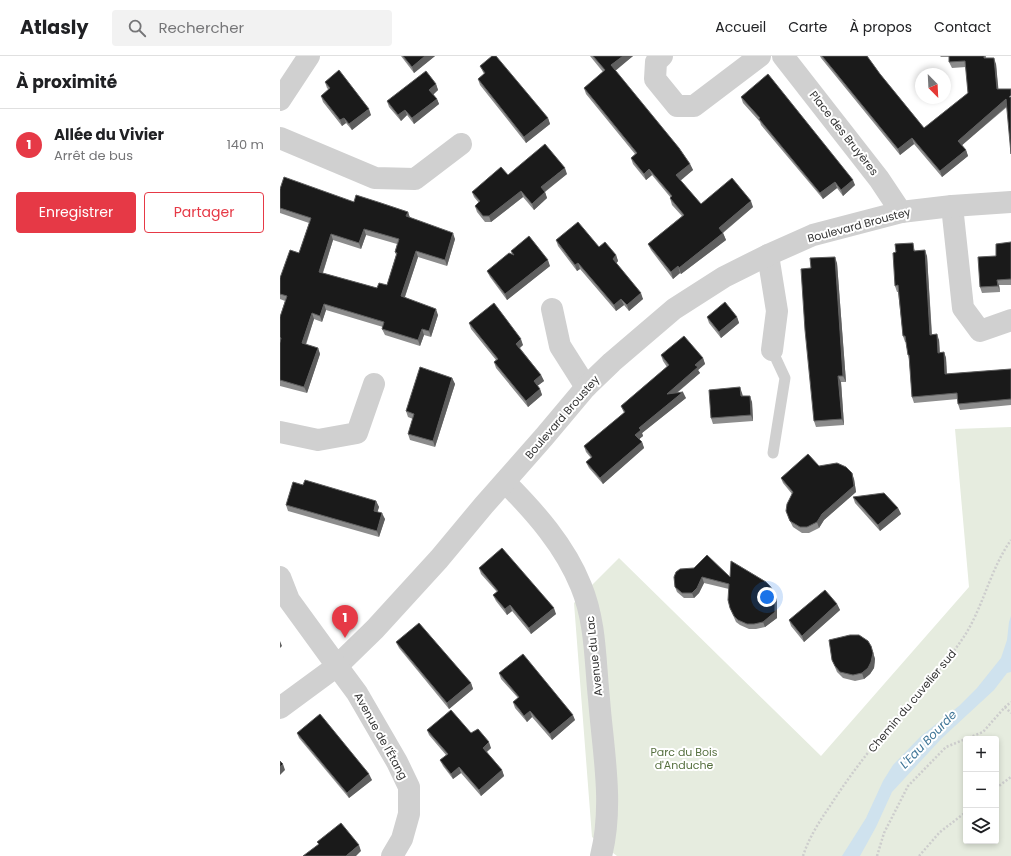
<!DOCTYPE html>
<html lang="fr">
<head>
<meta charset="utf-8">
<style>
  :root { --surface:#fff; --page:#f2f2f2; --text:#202124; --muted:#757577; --line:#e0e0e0; --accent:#e63946 }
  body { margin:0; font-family:Poppins,sans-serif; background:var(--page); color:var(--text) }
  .controls { position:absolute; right:12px; bottom:12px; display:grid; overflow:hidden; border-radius:4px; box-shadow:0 2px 6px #0003 }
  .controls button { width:36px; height:36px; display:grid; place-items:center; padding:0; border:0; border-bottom:1px solid var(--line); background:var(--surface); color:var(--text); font:20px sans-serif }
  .compass { position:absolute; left:635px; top:12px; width:36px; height:36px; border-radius:50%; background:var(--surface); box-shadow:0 2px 6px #0003; rotate:156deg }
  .you { position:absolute; left:487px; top:541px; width:14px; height:14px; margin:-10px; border:3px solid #fff; border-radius:50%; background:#1a73e8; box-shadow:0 0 0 6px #1a73e833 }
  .badge { display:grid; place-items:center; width:26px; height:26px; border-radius:50%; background:var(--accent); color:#fff; font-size:13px; font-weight:700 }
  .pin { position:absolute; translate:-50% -33px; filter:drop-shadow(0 1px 2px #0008) }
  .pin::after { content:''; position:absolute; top:21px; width:14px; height:12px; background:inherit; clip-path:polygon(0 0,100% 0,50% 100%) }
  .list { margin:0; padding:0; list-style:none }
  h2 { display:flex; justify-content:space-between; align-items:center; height:52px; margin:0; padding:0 16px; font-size:17px }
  h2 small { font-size:13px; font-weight:400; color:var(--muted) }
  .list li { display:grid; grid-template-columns:26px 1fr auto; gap:12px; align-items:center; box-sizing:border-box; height:72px; padding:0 16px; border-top:1px solid var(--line) }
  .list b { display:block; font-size:15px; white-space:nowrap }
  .list p { margin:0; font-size:13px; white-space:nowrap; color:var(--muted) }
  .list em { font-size:13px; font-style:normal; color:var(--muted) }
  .actions { display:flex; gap:8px; padding:12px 16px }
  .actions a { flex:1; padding:9px 0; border:1px solid var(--accent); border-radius:4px; text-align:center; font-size:14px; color:var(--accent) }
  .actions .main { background:var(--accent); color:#fff }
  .icon { flex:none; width:22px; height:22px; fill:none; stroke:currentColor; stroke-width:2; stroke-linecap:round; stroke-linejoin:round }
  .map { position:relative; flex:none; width:731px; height:800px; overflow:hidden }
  header { display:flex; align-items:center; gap:24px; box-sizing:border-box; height:56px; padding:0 20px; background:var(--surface); border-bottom:1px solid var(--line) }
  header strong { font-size:19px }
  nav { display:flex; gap:22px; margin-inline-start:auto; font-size:14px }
  .search { width:280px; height:36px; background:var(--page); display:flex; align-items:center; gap:10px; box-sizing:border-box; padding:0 14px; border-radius:4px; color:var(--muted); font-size:15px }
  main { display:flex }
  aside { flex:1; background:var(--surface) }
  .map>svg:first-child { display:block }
  .green { fill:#e6ecdf; fill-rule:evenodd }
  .water { fill:#cfe2ee }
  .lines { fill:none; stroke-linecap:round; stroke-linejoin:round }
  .path { stroke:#cdcdcd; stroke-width:2.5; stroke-dasharray:2 2; stroke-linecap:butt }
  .lane { stroke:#d0d0d0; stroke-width:11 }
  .street { stroke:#d0d0d0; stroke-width:22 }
  .wall { fill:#8c8c8c; fill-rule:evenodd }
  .shaded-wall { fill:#5f5f5f }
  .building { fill:#1a1a1a; stroke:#5f5f5f; fill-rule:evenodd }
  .labels { text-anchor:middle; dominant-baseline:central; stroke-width:4; stroke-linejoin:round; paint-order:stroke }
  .street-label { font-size:11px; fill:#333; stroke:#fff }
  .park-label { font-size:11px; fill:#56703f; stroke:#fff }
  .water-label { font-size:12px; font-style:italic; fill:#3f7597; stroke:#fff }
</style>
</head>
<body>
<header>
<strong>Atlasly</strong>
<div class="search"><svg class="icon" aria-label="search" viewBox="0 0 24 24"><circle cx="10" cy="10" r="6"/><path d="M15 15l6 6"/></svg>Rechercher</div>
<nav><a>Accueil</a><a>Carte</a><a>À propos</a><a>Contact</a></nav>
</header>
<main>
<aside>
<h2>À proximité<small></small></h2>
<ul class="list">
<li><span class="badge">1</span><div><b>Allée du Vivier</b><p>Arrêt de bus</p></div><em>140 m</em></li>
</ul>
<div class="actions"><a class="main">Enregistrer</a><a>Partager</a></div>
</aside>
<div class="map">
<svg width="731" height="800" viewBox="0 0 731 800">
  <rect width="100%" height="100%" fill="#fff"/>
  <path class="green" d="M731 371V800H337L312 781 294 547 339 502 541 700 689 531 675 373ZM686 683H716V785H686Z"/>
  <path class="water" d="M731 560V616L727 617 714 634 662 682 612 736 596 771 580 800H562L586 762 603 725 613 709 641 680 679 650 697 632 721 602 727 584 729 566Z"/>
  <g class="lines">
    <g class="path">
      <path d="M725 651 731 657"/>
      <path d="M716 732 731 721"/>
      <path d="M523 800C529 781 541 763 552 747 570 719 591 692 613 666 636 640 661 614 681 585 703 554 709 515 731 484"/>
      <path d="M597 800 604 777 628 730 666 691 703 676 725 651 731 646"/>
      <path d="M639 800 660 776 686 756"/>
    </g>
    <path class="lane" d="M492 294 505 322 493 397"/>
    <g class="street">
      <path d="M382 0 376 6 375 23 397 50H414L480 0"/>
      <path d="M503 0 599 123 621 156"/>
      <path d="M0 44 29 0"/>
      <path d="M0 82 95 122 135 123 181 88"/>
      <path d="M672 150 683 252 700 275 731 264"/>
      <path d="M488 199 497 255 492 294"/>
      <path d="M272 253 280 290 306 331"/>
      <path d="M0 376 38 384 77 377 94 328"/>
      <path d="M225 426C255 456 285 490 301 530 316 566 315 605 319 643 323 695 334 749 321 800"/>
      <path d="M0 521 9 544 57 610 95 573 159 503 204 449 264 381 306 331 332 306 394 253 444 221 488 199 533 179 621 156 672 150 731 146"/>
      <path d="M0 652 57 610 77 637 117 706 129 731V758L122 783 112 800"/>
    </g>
  </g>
  <g class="wall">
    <path d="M121 0H155L134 17Z"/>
    <path d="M310 0H353L335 14 410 108 413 114 400 124 421 148 473 151 443 177 446 184 401 218 400 217 393 223 371 194 368 188 402 160 392 149 390 142H391L372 119 366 124 353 108 351 102 355 98 306 38 304 32 323 16Z"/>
    <path d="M540 0H587L600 18 644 72 688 37 686 11 672 12 669 6V1H661L660 0H706V2L716 8 718 33 727 51 682 89 686 94 688 100 662 121 634 88 620 99 541 2Z"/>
    <path d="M200 10 268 62 270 68 246 87 200 29 198 23 204 18Z"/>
    <path d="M45 26 91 59 72 74 66 67 62 70 43 46 41 40 49 34 47 32Z"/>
    <path d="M156 28 158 34 153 38 157 43 159 48 134 68 127 59 121 65 109 51 107 45Z"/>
    <path d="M461 41 575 129 563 140 557 132 543 143 481 69 480 66 463 47Z"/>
    <path d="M287 118 265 136 267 142 254 154 243 141 211 166H205L197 156 195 150 199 147 194 141 192 136 228 119Z"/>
    <path d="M0 133 74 146 128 156 130 162 175 183 167 210 138 201 125 241 158 259 151 281 144 279 140 290 105 279 102 273 103 271 46 254 42 266 34 263 26 289 38 292 40 298 27 337 0 330V261L5 245 0 243V222L19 197 29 167 0 157ZM86 179 117 188 115 196 116 199 107 229 97 232 43 217 53 184 81 193Z"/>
    <path d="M276 184 319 191 336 199 338 205 336 207 363 243 349 255 344 249 336 255 300 213 297 215 278 190Z"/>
    <path d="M731 186V229H719L720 236 702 237 700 231 716 200Z"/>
    <path d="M635 193V195L647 200 652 278 659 284 660 297 664 296 666 302 667 318 731 313V349L680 354 678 348V343L634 347 632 341 629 303 628 299 626 286H625L623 280 618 236H617L615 230Z"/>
    <path d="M231 195 270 210 227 244 210 221 207 215 232 198Z"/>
    <path d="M557 207 566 326H561L564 369 536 371 534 365 531 212Z"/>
    <path d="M427 261H457L459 267 441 282 429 267Z"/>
    <path d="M189 267 243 289 240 292 261 319 264 325 257 330 260 333 262 339 248 351 216 312 214 306 216 304 191 273Z"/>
    <path d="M381 299 423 302 425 308 418 314 420 317 397 337 406 342 362 377 363 380 359 383 362 386 364 392 323 428 309 412 306 406 311 402 306 396 304 390 344 357 341 350 387 311 383 305Z"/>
    <path d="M172 322 175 328 155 391 130 384 128 378 133 363 128 361 126 355Z"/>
    <path d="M462 337 463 340 472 346 473 365 433 368 431 362Z"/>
    <path d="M539 410 574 423 576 436 544 464 539 472 529 477H522L513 471 508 461 512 438 503 427 501 422Z"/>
    <path d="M23 429 96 445 99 451 97 456 105 463 99 481 8 455 6 449Z"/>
    <path d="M573 441 618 452 621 458 600 475 575 447Z"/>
    <path d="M199 512 276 558 251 578 232 555 227 559 216 545 213 539 217 536 201 518Z"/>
    <path d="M394 521H450L495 538 497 544V562L485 571 476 573H469L460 569 456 566 452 557 450 552 449 533 424 527 419 537 414 542H404L397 536 395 531Z"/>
    <path d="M557 548 560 554 524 586 511 570 509 564Z"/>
    <path d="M116 586 191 627 193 633 169 653 119 592Z"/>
    <path d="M593 596 595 603 594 612 590 618 584 623 575 625 563 622 557 616 552 604Z"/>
    <path d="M219 617 295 664 272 684 252 661 247 666 235 652 233 646 238 642 221 623Z"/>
    <path d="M147 674 191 677 211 692 207 696 222 714 224 720 201 740 181 717 173 723 163 710 160 704 166 699 149 679Z"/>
    <path d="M17 677 92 724 69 742 19 682Z"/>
  </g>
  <g class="shaded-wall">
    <path d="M145 0H155L134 17 132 11Z"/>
    <path d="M343 0H353L334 16 331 9Z"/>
    <path d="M714 2 716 8 719 39 717 33Z"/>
    <path d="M156 28 158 34 152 40 149 34Z"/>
    <path d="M157 43 159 48 134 68 132 62Z"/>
    <path d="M726 43 728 49 680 91 678 85Z"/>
    <path d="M89 53 91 59 72 74 69 68Z"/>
    <path d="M125 54 127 59 121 65 118 59Z"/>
    <path d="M64 62 66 67 62 70 60 64Z"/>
    <path d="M268 62 270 68 246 87 244 81Z"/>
    <path d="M632 82 634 88 620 99 618 93Z"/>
    <path d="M686 94 688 100 662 121 660 115Z"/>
    <path d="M410 108 413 114 399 126 396 119Z"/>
    <path d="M285 112 287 118 263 137 261 131Z"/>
    <path d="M369 113 372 119 366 124 364 118Z"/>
    <path d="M573 124 575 129 563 140 561 134Z"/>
    <path d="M555 126 557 132 543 143 540 137Z"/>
    <path d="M241 135 243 141 211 166 209 160Z"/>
    <path d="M265 136 267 142 254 154 252 148Z"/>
    <path d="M471 145 473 151 441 178 439 172Z"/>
    <path d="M128 156 130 162 126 160Z"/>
    <path d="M84 173 86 179 81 193 79 187Z"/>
    <path d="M173 177 175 183 167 210 165 204Z"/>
    <path d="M443 177 446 184 401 218 399 212Z"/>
    <path d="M51 178 53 184 41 222 39 216Z"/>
    <path d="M645 194 647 200 652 284 650 279Z"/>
    <path d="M136 195 138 201 123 246 121 240Z"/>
    <path d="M336 199 338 205 335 209 333 203Z"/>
    <path d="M555 201 557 207 566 326 563 320Z"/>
    <path d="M268 204 270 210 227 244 225 238Z"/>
    <path d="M298 207 300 213 297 215 295 209Z"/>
    <path d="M398 210 400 217 393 223 391 216Z"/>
    <path d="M717 224 719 229 720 236 718 230Z"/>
    <path d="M361 237 363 243 349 255 347 249Z"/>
    <path d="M341 243 344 249 336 255 334 249Z"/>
    <path d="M44 248 46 254 42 266 40 260Z"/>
    <path d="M156 253 158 259 151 281 149 275Z"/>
    <path d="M32 257 34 263 24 293 22 287Z"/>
    <path d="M457 261 459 267 441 282 439 276Z"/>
    <path d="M142 273 144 279 140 290 138 284Z"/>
    <path d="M657 278 659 284 660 303 658 297Z"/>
    <path d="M241 283 243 289 238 293 236 288Z"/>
    <path d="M38 292 40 298 27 337 24 331Z"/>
    <path d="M664 296 666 302 667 324 665 318Z"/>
    <path d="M423 302 425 308 418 314 420 317 389 343 387 338 415 309Z"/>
    <path d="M261 319 264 325 256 331 254 325Z"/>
    <path d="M558 320 561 326 564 369 562 363Z"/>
    <path d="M172 322 175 328 155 391 153 385Z"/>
    <path d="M460 331 462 337 463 346 461 340Z"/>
    <path d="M260 333 262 339 248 351 246 345Z"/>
    <path d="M403 336 406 342 362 377 363 380 357 385 355 379 359 372Z"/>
    <path d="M470 340 472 346 473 365 471 359Z"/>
    <path d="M362 386 364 392 323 428 320 422Z"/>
    <path d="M572 417 574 423 576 436 544 464 539 472 537 466 542 458Z"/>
    <path d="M96 445 99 451 96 461 94 455Z"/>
    <path d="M618 452 621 458 600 475 598 469Z"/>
    <path d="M102 457 105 463 99 481 97 475Z"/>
    <path d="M422 521 424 527 419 537 414 542 412 537Z"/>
    <path d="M495 538 497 544V562L485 571 483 566Z"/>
    <path d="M557 548 560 554 524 586 522 580Z"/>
    <path d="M230 549 232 555 227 559 225 553Z"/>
    <path d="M274 552 276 558 251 578 249 572Z"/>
    <path d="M0 585 2 590 0 592Z"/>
    <path d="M591 590 595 603 594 612 590 618 584 623 582 617Z"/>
    <path d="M191 627 193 633 169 653 167 647Z"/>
    <path d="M250 655 252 661 247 666 244 660Z"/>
    <path d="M293 659 295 664 272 684 270 678Z"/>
    <path d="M209 686 211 692 205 697 203 692Z"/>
    <path d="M3 708 5 714 0 719V711Z"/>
    <path d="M179 711 181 717 173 723 171 718Z"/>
    <path d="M222 714 224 720 201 740 199 734Z"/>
    <path d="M89 718 92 724 69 742 67 737Z"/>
    <path d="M79 789 81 795 76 800H66Z"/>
  </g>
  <g class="building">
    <path d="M123 0H145L132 11Z"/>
    <path d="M212 0H216L268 62 244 81 198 23 205 17 200 10Z"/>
    <path d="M313 0H343L331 9 399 92 410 108 396 119 421 148 452 122 471 145 439 172 443 177 399 212 398 210 391 216 368 188 404 159 390 142 392 140 369 113 364 118 351 102 357 97 304 32 325 14Z"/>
    <path d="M542 0H587L600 18 644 72 688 37 685 5 669 6V0H704V2H714L717 33H731V39L729 41H731V98L726 43 678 85 686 94 660 115 632 82 618 93Z"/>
    <path d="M59 14 89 53 69 68 64 62 60 64 41 40 50 32 45 26Z"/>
    <path d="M146 15 156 28 149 34 157 43 132 62 125 54 118 59 107 45Z"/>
    <path d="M488 18 573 124 561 134 555 126 540 137 479 63 480 62 461 41Z"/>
    <path d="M265 88 285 112 261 131 265 136 252 148 241 135 209 160H203L195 150 200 145 192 136 221 111 228 119Z"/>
    <path d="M4 121 74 146 76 139 101 147 128 156 126 160 173 177 165 204 136 195 121 240 156 253 149 275 142 273 138 284 102 273 104 266 44 248 40 260 32 257 22 287 38 292 24 331 0 324V287L1 282 0 281V261L7 240 0 238V222L10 194 19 197 31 162 0 152V133ZM84 173 119 183 115 196 117 197 107 229 99 227 97 232 39 216 51 178 79 187Z"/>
    <path d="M298 166 319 191 325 186 336 199 333 203 361 237 347 249 341 243 334 249 298 207 295 209 276 184Z"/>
    <path d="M249 180 268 204 225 238 207 215 229 197 234 199 231 195Z"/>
    <path d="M731 186V223L717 224 718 230 700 231 698 201 716 200V188Z"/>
    <path d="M633 187 634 195 645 194 650 279 657 278 658 297 664 296 665 318 731 313V343L678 348 677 337 632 341 629 299H628L625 280H623L618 229 615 230 613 197 616 196 615 188Z"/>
    <path d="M555 201 563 320H558L562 363 534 365 525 274 521 213 531 212 530 202Z"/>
    <path d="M445 246 457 261 439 276 427 261Z"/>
    <path d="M214 247 241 283 236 288 261 319 254 325 260 333 246 345 214 306 218 303 189 267Z"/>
    <path d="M404 280 423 302 415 309 418 311 387 338 403 336 359 372 361 374 355 379 362 386 320 422 306 406 312 401 304 390 345 356 341 350 389 309 381 299Z"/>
    <path d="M140 311 172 322 153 385 128 378 134 358 126 355Z"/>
    <path d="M460 331 461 340H470L471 359 431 362 429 334Z"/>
    <path d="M528 398 539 410 557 407 566 411 572 417 574 430 542 458 537 466 527 471H520L510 465 506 455 507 448 513 436 501 422Z"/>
    <path d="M25 424 96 445 94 455 102 457 97 475 6 449 13 426 23 429Z"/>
    <path d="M604 437 618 452 598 469 573 441Z"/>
    <path d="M222 492 274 552 249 572 230 549 225 553 213 539 218 535 199 512Z"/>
    <path d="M427 499 450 521 451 505 486 526 490 530 495 538V556L483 566 474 568H467L458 564 454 560 450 552 448 544 449 528 422 521 417 532 412 537H402L395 531 394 521 396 516 400 513 414 512Z"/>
    <path d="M545 534 557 548 522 580 509 564Z"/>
    <path d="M139 567 191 627 167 647 116 586Z"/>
    <path d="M570 579H579L588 585 591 590 593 597 591 606 588 612 582 617 573 619 560 616 555 610 552 604 549 584Z"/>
    <path d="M243 598 293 659 270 678 250 655 244 660 239 653 233 646 239 641 219 617Z"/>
    <path d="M171 654 191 677 198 673 209 686 203 692 222 714 199 734 179 711 171 718 160 704 168 698 147 674Z"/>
    <path d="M40 658 89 718 67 737 17 677Z"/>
    <path d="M0 705 3 708 0 711Z"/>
    <path d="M61 767 79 789 66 800H23L39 788 37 786Z"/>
  </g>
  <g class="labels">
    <g class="street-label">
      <text transform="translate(564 77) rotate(52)">Place des Bruyères</text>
      <text transform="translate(579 169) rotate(-15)">Boulevard Broustey</text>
      <text transform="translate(282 361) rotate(-49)">Boulevard Broustey</text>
      <text transform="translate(314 600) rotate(-96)">Avenue du Lac</text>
      <text transform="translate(632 645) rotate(-50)">Chemin du cuvelier sud</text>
      <text transform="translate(101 680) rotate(61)">Avenue de l'Étang</text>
    </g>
    <g class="park-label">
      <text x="404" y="696">Parc du Bois<tspan x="404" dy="13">d'Anduche</tspan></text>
    </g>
    <g class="water-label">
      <text transform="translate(648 683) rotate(-46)">L'Eau Bourde</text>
    </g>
  </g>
</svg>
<div class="controls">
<button>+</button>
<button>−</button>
<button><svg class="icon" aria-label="layers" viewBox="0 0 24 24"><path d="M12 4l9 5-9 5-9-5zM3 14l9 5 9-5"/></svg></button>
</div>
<svg class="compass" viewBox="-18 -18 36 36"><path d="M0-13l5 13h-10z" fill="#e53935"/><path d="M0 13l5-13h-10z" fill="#757577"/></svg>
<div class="you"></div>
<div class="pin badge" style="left:65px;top:582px">1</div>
</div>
</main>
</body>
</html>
